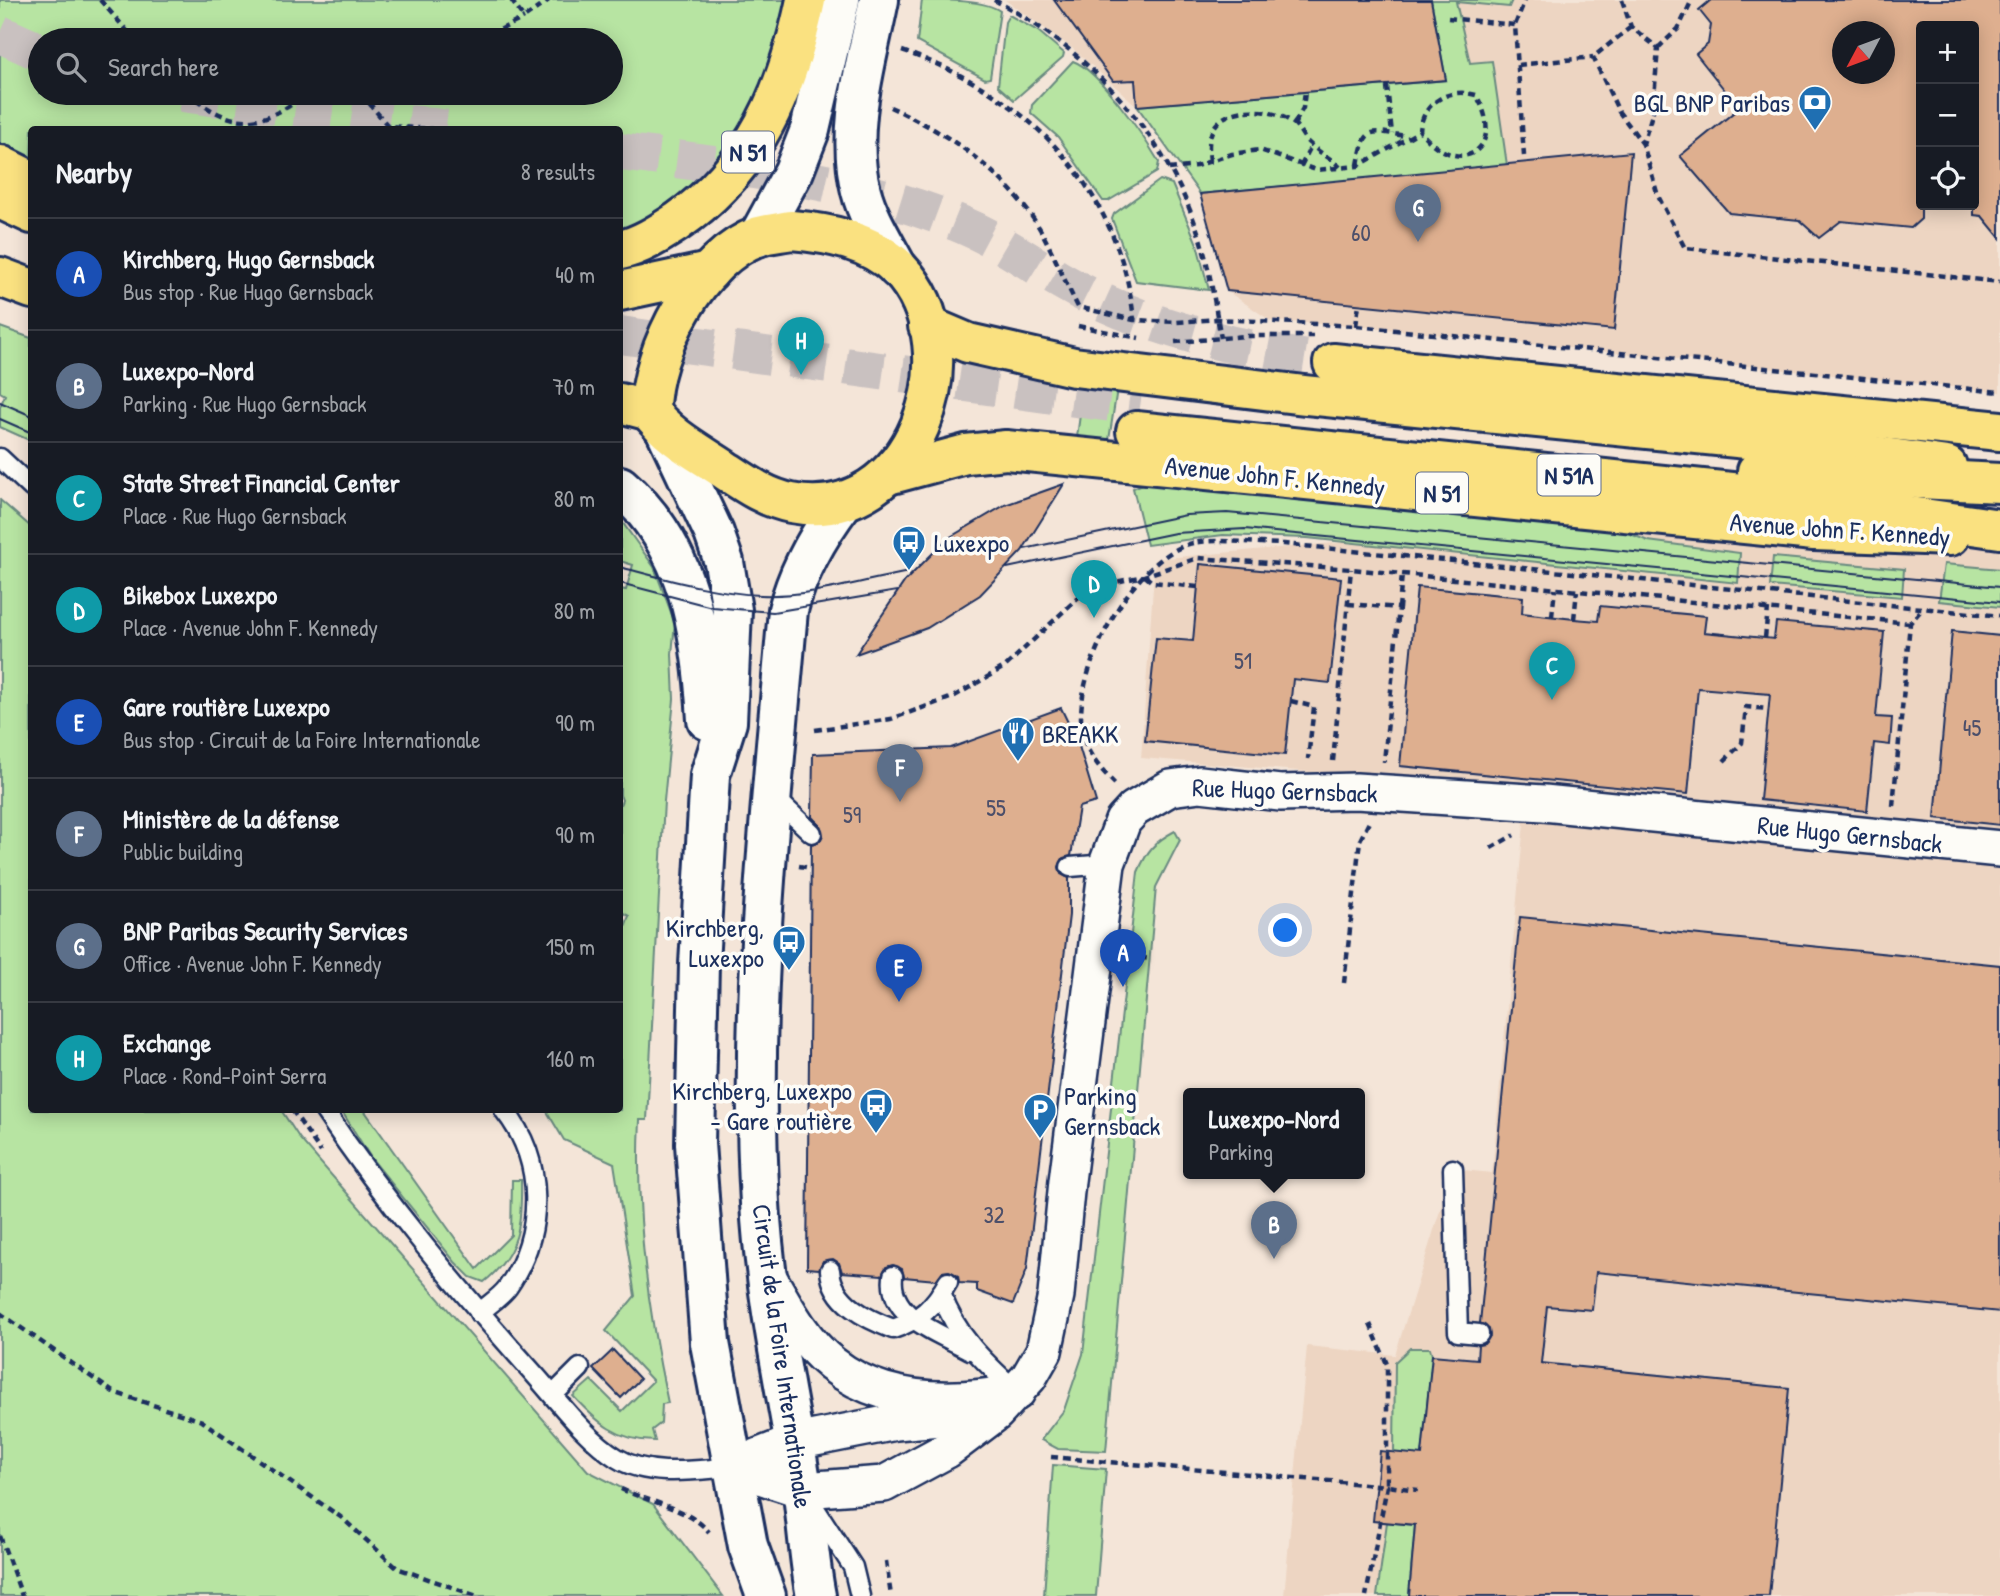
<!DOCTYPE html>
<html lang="en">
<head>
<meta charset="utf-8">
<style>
  :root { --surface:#171b24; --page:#20242c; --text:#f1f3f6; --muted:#9ea1a6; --line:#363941; --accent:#1f6fb2 }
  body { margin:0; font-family:"Patrick Hand",sans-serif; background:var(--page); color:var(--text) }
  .controls { position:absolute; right:21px; top:21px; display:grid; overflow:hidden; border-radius:7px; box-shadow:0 4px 18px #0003 }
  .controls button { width:63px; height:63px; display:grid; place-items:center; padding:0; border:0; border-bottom:2px solid var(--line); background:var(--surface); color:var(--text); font:35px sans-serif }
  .compass { position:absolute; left:1832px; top:21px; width:63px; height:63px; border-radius:50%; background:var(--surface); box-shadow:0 4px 18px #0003; rotate:229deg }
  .you { position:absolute; left:1286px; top:931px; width:24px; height:24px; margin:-18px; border:5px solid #fff; border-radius:50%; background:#1a73e8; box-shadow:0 0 0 10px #1a73e833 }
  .badge { display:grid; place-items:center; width:46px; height:46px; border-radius:50%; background:var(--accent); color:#fff; font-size:23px; font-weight:700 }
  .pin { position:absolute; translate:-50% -58px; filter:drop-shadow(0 2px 4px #0008) }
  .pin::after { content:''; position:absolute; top:37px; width:24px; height:21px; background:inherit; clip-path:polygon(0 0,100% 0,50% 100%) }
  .popup { position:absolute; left:1183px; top:1088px; width:182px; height:91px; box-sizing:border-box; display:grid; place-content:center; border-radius:7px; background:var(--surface); filter:drop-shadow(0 2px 5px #0005); font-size:23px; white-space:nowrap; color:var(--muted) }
  .popup b { font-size:26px; color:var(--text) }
  .popup::after { content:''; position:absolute; left:50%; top:100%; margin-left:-14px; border:14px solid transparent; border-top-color:var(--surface) }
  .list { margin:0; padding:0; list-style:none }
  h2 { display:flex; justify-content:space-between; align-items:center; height:91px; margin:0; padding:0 28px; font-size:30px }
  h2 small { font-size:23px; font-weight:400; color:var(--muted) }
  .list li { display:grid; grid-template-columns:46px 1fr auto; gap:21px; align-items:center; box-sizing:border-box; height:112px; padding:0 28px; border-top:2px solid var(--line) }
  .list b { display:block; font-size:26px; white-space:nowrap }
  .list p { margin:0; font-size:23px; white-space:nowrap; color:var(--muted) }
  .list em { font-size:23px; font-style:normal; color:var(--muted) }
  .icon { flex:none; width:38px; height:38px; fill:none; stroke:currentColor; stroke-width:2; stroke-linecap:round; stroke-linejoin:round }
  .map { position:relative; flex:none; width:2000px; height:1596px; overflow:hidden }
  .search { position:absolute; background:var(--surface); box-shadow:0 4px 18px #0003; left:28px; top:28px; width:595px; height:77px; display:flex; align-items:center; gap:18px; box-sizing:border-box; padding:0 24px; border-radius:38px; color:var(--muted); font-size:26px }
  .panel { position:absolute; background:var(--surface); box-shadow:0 4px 18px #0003; left:28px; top:126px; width:595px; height:987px; border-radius:7px }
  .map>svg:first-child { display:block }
  .built { fill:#edd5c2; fill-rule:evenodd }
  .green { fill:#b7e4a2; stroke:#698a80; stroke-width:2; fill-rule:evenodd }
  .building { fill:#deaf8f; stroke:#1b2f5e; stroke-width:2; fill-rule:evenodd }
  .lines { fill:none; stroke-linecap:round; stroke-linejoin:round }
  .trunk-tunnel { stroke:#c9c1c0; stroke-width:38; stroke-dasharray:38 19; stroke-linecap:butt }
  .service-casing { stroke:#1b2f5e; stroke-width:23 }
  .minor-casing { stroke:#1b2f5e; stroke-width:40 }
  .secondary-casing { stroke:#1b2f5e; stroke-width:44 }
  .primary-casing { stroke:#1b2f5e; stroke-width:44 }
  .trunk-casing { stroke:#1b2f5e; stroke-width:44 }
  .path { stroke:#1b2f5e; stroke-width:4.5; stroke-dasharray:7 5; stroke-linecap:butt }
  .service { stroke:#fdfcf7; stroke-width:18 }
  .minor { stroke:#fdfcf7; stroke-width:35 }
  .secondary { stroke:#fdfcf7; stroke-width:38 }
  .primary { stroke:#fae180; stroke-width:38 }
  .trunk { stroke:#fae180; stroke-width:38 }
  .tram { stroke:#1b2f5e; stroke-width:2 }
  .labels { text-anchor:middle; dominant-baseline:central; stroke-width:7; stroke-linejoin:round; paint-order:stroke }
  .number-label { font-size:23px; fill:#4c4f6a }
  .shield { fill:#fdfcf7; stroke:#5f6c8c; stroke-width:2 }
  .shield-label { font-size:24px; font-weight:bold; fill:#1b2f5e }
  .poi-label { font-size:26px; fill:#1b2f5e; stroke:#fdfcf7; text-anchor:end }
  .street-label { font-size:26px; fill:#1b2f5e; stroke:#fdfcf7 }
</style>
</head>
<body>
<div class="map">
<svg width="2000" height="1596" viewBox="0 0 2000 1596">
  <rect width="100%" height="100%" fill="#f4e5d8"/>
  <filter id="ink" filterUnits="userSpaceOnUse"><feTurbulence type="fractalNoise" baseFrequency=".0143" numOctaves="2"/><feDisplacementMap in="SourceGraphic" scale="14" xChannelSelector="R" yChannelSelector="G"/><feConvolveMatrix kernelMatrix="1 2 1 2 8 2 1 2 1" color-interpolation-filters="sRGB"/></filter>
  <g filter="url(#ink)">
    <g class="built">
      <path d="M1005 0H2000V392L1356 326 1271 321 1227 291 1200 194 1137 106 1072 48ZM1921 26H1974V205H1921ZM1842 32H1884V74H1842Z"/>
      <path d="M1646 515 2000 538V1596H1284L1307 1346 1395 1355 1453 1169 1492 1173 1527 790 1141 758 1155 559Z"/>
    </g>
    <g class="green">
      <path d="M0 0H797L736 146 672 206 620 232V130H32L31 160 0 144ZM40 40H611V93H40Z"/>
      <path d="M922 0C945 0 985 0 1000 11L990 78 985 79 917 42Z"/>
      <path d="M1431 0H1512L1509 7 1456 2 1470 63 1492 61 1507 165 1200 194 1137 106 1446 80Z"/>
      <path d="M1009 15 1038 31 1064 53 1063 57 1014 100 998 86 1005 22Z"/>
      <path d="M1073 61C1099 70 1144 137 1159 162L1157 172 1108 201H1103L1058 137 1031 113 1032 105Z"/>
      <path d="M1160 180 1172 184 1197 244 1209 290 1136 281 1112 219 1114 214Z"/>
      <path d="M0 327 31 338V441L0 427V407L5 395 0 392Z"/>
      <path d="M1084 385 1117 389 1109 440 1077 437Z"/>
      <path d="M1155 479 1613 527 1648 541 1740 553 1738 583 1307 538 1223 535 1147 545 1133 488Z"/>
      <path d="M0 500 31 527 32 1110H281L300 1139 588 1471 653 1504 723 1596H0Z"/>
      <path d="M620 519 654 567 675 623 672 654 674 699 664 801 647 1120H640C635 1214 648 1311 668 1403L662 1404 661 1423 652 1430 655 1441C617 1441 597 1422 573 1396L591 1380 622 1411 653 1381 606 1331 635 1296 614 1163 564 1140 546 1110H620V940L629 916 620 911V805L622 800 620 795V589L626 590 633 565 620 561Z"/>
      <path d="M1773 557 1904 569 1902 597 1770 586Z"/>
      <path d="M1944 564 2000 569V607L1939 601Z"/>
      <path d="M1175 831 1180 840 1156 887 1106 1451 1058 1449 1041 1440 1064 1410 1083 1354 1138 872C1147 851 1154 842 1175 831Z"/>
      <path d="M341 1110H364L477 1269 511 1235 512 1180H521C522 1223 520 1253 484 1282L470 1277 455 1262 371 1158Z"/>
      <path d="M1410 1348H1430L1432 1355 1422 1455 1394 1453 1395 1362Z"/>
      <path d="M1053 1465 1106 1469 1096 1596H1044Z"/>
      <path d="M1387 1522 1415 1525 1409 1596H1377Z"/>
    </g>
    <g class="building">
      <path d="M1054 0H1431L1446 80 1137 106 1135 80 1113 81Z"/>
      <path d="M1711 0H2000V238L1982 216 1974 215V26H1921V219L1911 228 1841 221 1819 238 1799 220 1729 213 1680 156 1739 108 1696 54 1708 44 1711 25 1699 10ZM1843 32H1885V74H1843Z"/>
      <path d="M1631 152 1614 330 1227 291 1200 194Z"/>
      <path d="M1064 484 1022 551 980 595 927 628 856 654 905 581 947 539 1005 505Z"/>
      <path d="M1200 564 1341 578 1330 683 1293 679 1285 755 1145 741 1156 638 1193 641Z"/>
      <path d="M1417 587 1523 597 1522 613 1574 619 1598 621 1600 606 1706 616 1704 632 1774 639 1776 622 1884 632 1876 717 1892 718 1890 745 1874 743 1867 811 1760 800 1770 694 1698 688 1688 794 1400 766Z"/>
      <path d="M1952 631 2000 636V825L1935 818Z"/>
      <path d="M1061 708 1078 743 1096 802 1079 807 1071 856 1063 858 1059 867 1061 874 1069 878V915L1027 1269 1013 1304 977 1291V1284L959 1283 958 1276 949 1271 942 1272 936 1280 904 1277 902 1269 893 1265 886 1267 882 1275 842 1272 839 1263 833 1259 823 1261 819 1269 807 1268 811 844 820 841 823 835 820 825 812 817 813 754 951 748Z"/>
      <path d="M1520 917 2000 965V1312L1596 1272 1592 1310 1547 1306 1541 1363 1789 1388 1769 1596H1409L1415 1525 1373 1521 1380 1451 1422 1455 1432 1355 1477 1359 1478 1345 1484 1344 1490 1336 1489 1329 1480 1323Z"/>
      <path d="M613 1350 640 1379 621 1398 593 1369Z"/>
    </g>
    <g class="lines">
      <g class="trunk-tunnel">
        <path d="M0 34 40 52"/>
        <path d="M182 93 456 130"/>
        <path d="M620 152C737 167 855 179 965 226 1005 243 1041 271 1080 291 1159 332 1246 350 1333 363"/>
        <path d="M620 335 1140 407"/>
      </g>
      <defs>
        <g id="service">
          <path d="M0 458 32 488"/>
          <path d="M774 797 812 833"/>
          <path d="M1070 867 1107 864"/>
          <path d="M324 1110C387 1204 459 1290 535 1375 560 1403 585 1438 617 1458 649 1478 696 1470 732 1467"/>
          <path d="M1453 1169 1458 1332 1479 1334"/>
          <path d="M830 1270C832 1303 867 1319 893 1329 920 1320 934 1307 948 1282"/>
          <path d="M893 1276C888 1318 940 1333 970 1350"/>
          <path d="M941 1293C956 1336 984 1362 1017 1392"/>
          <path d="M479 1313C488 1305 501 1297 508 1287 545 1233 545 1161 504 1110"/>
          <path d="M553 1395 580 1368"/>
          <path d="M814 1507 853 1567 860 1596"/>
        </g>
        <g id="minor">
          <path d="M769 1278C786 1308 804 1342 832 1364 884 1405 955 1404 1017 1392"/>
          <path d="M732 1467 803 1490 884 1484 947 1450 996 1413 1029 1377 1044 1351 1056 1295 1067 1181 1107 864 1123 821 1134 809 1170 788 1200 784 1280 793 1356 791 1544 803 2000 849"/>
          <path d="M732 1467 795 1442 896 1422 950 1417"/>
        </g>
        <g id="secondary">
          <path d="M879 0C867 61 845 129 861 191 868 218 885 244 898 269"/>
          <path d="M758 237 794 171 810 130 840 0"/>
          <path d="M664 427 714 533 724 562 732 610 727 722 710 775 699 964 695 1144 710 1343 748 1546 766 1596"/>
          <path d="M620 486C690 546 702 634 707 720"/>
          <path d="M816 1596C808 1556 807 1515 800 1475 785 1385 765 1294 760 1203 748 1004 771 807 788 610 798 570 819 534 844 501"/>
        </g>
        <g id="primary">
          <path d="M791 230C829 233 871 241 899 269 977 351 913 527 791 503 766 498 746 484 725 470 700 453 667 436 650 411 650 350 699 257 759 236 769 233 781 232 791 230Z"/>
          <path d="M928 326 968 343 1074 367 1305 395 1777 442 1947 466"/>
          <path d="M888 475 966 454 1006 450 1814 531 1950 536"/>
        </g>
        <g id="trunk">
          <path d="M0 165 32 181"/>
          <path d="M0 199 32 214"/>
          <path d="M620 250C640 246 660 233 677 222 756 167 787 91 806 0"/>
          <path d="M0 277 32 289"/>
          <path d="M620 291 709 272"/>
          <path d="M1333 363 2000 431"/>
          <path d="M620 403 650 411"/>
          <path d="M1136 431 1771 496 2000 529"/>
          <path d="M1757 471 2000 483"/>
        </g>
      </defs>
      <use href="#service" class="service-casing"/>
      <use href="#minor" class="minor-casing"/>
      <use href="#secondary" class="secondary-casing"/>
      <use href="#primary" class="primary-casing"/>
      <use href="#trunk" class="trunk-casing"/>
      <g class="path">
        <path d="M100 0 135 40"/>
        <path d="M511 0 524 18 549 0"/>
        <path d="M994 0C1089 49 1172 140 1202 245 1211 275 1215 307 1221 338"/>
        <path d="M1622 0 1631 27 1658 48 1653 111 1643 144 1658 196 1685 248 2000 282"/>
        <path d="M1448 18 1515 25"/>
        <path d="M1631 27 1593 57 1619 112 1643 144"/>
        <path d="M479 40 524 18"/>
        <path d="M1658 48 1678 29 1692 0"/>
        <path d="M902 51C1026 92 1120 187 1134 320"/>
        <path d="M1518 65 1593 57"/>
        <path d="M1387 86 1392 134"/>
        <path d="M186 93C234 130 260 129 308 93"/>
        <path d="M361 93 388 126 432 129"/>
        <path d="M890 107C950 134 1005 172 1040 229 1054 254 1065 282 1078 307L1134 320 1176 322 1217 319 1356 326 2000 392"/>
        <path d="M1295 123 1303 108 1305 92"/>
        <path d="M1524 156 1515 25 1525 0"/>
        <path d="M1210 161C1209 152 1208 142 1211 134 1221 103 1273 107 1293 123 1300 128 1303 139 1310 144 1318 152 1331 158 1340 167"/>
        <path d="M1358 165C1365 126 1369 130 1405 136"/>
        <path d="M1301 166 1311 146"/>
        <path d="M1169 169 1196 166 1232 154 1260 150 1316 170 1358 166 1420 131C1422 102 1450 87 1476 95 1508 148 1460 181 1420 131"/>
        <path d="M1078 326 1139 338"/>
        <path d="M1356 326 1359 304"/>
        <path d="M1175 342 1246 336H1313"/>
        <path d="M1145 576 1152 582 1198 587"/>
        <path d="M1348 604 1399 608 1384 762"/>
        <path d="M1399 608 1402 574"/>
        <path d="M1552 616 1555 589"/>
        <path d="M1574 619 1577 591"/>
        <path d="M1765 638 1768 609"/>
        <path d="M1291 701 1314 707 1308 759"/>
        <path d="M815 730 891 719 953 697 1006 666 1088 588 1144 576 1198 558 1351 569 1910 623"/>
        <path d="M1333 761 1351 569"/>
        <path d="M1724 761 1742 743 1746 707 1769 709"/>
        <path d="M1115 784C1101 770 1088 755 1083 736 1069 676 1132 557 1193 543 1215 538 1260 544 1284 544L2000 616"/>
        <path d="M1893 806 1910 623 1923 608"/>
        <path d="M1491 848 1514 835"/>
        <path d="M799 866 811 868"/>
        <path d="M1128 956 1150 959"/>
        <path d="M1344 983 1360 840 1369 822"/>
        <path d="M292 1110 321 1152"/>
        <path d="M0 1313 113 1392 202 1421 342 1518 397 1568 477 1596"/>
        <path d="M1370 1324 1387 1364V1486L1418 1490"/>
        <path d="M1051 1457 1387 1486 1366 1596"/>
        <path d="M621 1489C649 1502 690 1509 709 1532"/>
        <path d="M0 1536 22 1596"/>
        <path d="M886 1561 891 1596"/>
      </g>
      <use href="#service" class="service"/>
      <use href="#minor" class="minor"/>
      <use href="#secondary" class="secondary"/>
      <use href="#primary" class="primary"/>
      <use href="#trunk" class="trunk"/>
      <g class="tram">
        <path d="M0 402 32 416"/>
        <path d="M0 419 32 433"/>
        <path d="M1024 549 1186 515 1227 513 2000 587"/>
        <path d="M620 567C666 579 713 593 761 595 811 597 860 581 909 572"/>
        <path d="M1007 568 1175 533 1245 529 2000 602"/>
        <path d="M620 583 712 607 773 612 897 591"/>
      </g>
    </g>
  </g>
  <defs>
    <symbol id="bank-pin" viewBox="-11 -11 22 30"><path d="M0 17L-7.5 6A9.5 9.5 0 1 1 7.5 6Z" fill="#1f6fb2" stroke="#fdfcf7"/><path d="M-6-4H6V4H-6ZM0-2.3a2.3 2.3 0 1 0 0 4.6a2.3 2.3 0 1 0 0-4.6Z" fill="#fff"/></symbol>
    <symbol id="bus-pin" viewBox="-11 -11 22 30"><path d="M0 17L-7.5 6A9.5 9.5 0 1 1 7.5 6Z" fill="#1f6fb2" stroke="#fdfcf7"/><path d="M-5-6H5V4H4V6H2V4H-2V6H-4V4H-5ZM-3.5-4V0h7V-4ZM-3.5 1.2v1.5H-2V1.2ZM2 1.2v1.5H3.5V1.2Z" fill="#fff"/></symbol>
    <symbol id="restaurant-pin" viewBox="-11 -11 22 30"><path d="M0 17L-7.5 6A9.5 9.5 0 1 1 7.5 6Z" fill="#1f6fb2" stroke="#fdfcf7"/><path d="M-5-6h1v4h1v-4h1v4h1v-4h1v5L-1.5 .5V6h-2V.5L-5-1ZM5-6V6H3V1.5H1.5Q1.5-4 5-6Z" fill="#fff"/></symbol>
    <symbol id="parking-pin" viewBox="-11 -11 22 30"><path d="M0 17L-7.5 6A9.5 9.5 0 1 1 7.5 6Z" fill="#1f6fb2" stroke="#fdfcf7"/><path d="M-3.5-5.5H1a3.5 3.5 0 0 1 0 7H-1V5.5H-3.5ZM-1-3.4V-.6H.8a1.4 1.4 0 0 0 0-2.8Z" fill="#fff"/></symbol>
  </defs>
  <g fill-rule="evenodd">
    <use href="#bank-pin" x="1796" y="83" width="38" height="52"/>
    <use href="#bus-pin" x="890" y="523" width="38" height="52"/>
    <use href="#restaurant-pin" x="999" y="714" width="38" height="52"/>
    <use href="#bus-pin" x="770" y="923" width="38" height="52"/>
    <use href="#bus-pin" x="857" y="1086" width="38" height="52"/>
    <use href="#parking-pin" x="1021" y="1091" width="38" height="52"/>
  </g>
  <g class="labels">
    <g class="number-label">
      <text x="1361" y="232">60</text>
      <text x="1243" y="660">51</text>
      <text x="1972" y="727">45</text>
      <text x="996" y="807">55</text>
      <text x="852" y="814">59</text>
      <text x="994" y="1214">32</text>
    </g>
    <g class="shield">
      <rect x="722" y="131.5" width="52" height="41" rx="5"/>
      <rect x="1537.5" y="454.5" width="63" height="41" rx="5"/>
      <rect x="1416" y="472.5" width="52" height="41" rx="5"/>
    </g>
    <g class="shield-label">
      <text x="748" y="152">N 51</text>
      <text x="1569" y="475">N 51A</text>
      <text x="1442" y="493">N 51</text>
    </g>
    <g class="poi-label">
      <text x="1790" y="102">BGL BNP Paribas</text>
      <text x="934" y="542" text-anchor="start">Luxexpo</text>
      <text x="1042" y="733" text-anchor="start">BREAKK</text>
      <text x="764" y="927">Kirchberg,<tspan x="764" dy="30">Luxexpo</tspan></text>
      <text x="852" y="1090">Kirchberg, Luxexpo<tspan x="852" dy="30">- Gare routière</tspan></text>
      <text x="1064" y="1095" text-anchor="start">Parking<tspan x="1064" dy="30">Gernsback</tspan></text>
    </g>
    <g class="street-label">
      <text transform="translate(1275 476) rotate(6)">Avenue John F. Kennedy</text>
      <text transform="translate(1840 529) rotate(4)">Avenue John F. Kennedy</text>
      <text transform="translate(1285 790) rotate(2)">Rue Hugo Gernsback</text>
      <text transform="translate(1850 834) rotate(6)">Rue Hugo Gernsback</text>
      <text transform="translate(783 1356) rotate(82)">Circuit de la Foire Internationale</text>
    </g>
  </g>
</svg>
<div class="controls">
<button>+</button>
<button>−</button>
<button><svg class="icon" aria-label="locate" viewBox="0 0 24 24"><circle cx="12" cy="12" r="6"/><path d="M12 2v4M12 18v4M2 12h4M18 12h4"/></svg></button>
</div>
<svg class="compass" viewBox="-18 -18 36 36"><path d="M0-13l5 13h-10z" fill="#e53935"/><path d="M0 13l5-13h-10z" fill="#9ea1a6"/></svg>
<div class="you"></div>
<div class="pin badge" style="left:1123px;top:987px;background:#1a4fb4">A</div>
<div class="pin badge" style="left:1274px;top:1259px;background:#5c6f8a">B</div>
<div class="popup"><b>Luxexpo-Nord</b>Parking</div>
<div class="pin badge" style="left:1552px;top:700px;background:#0f9aa8">C</div>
<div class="pin badge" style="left:1094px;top:618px;background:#0f9aa8">D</div>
<div class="pin badge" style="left:899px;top:1002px;background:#1a4fb4">E</div>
<div class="pin badge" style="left:900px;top:802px;background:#5c6f8a">F</div>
<div class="pin badge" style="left:1418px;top:242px;background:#5c6f8a">G</div>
<div class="pin badge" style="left:801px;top:375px;background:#0f9aa8">H</div>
<div class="search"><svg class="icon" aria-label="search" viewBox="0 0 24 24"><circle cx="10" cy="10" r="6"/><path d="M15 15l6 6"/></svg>Search here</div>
<section class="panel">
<h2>Nearby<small>8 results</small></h2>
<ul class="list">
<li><span class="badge" style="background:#1a4fb4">A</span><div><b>Kirchberg, Hugo Gernsback</b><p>Bus stop · Rue Hugo Gernsback</p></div><em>40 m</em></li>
<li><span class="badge" style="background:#5c6f8a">B</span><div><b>Luxexpo-Nord</b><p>Parking · Rue Hugo Gernsback</p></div><em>70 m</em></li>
<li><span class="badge" style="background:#0f9aa8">C</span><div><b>State Street Financial Center</b><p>Place · Rue Hugo Gernsback</p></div><em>80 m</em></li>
<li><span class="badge" style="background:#0f9aa8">D</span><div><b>Bikebox Luxexpo</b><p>Place · Avenue John F. Kennedy</p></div><em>80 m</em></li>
<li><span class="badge" style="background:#1a4fb4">E</span><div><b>Gare routière Luxexpo</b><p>Bus stop · Circuit de la Foire Internationale</p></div><em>90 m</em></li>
<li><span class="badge" style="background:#5c6f8a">F</span><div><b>Ministère de la défense</b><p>Public building</p></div><em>90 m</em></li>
<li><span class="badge" style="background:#5c6f8a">G</span><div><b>BNP Paribas Security Services</b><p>Office · Avenue John F. Kennedy</p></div><em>150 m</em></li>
<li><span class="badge" style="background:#0f9aa8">H</span><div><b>Exchange</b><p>Place · Rond-Point Serra</p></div><em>160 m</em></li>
</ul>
</section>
</div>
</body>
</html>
